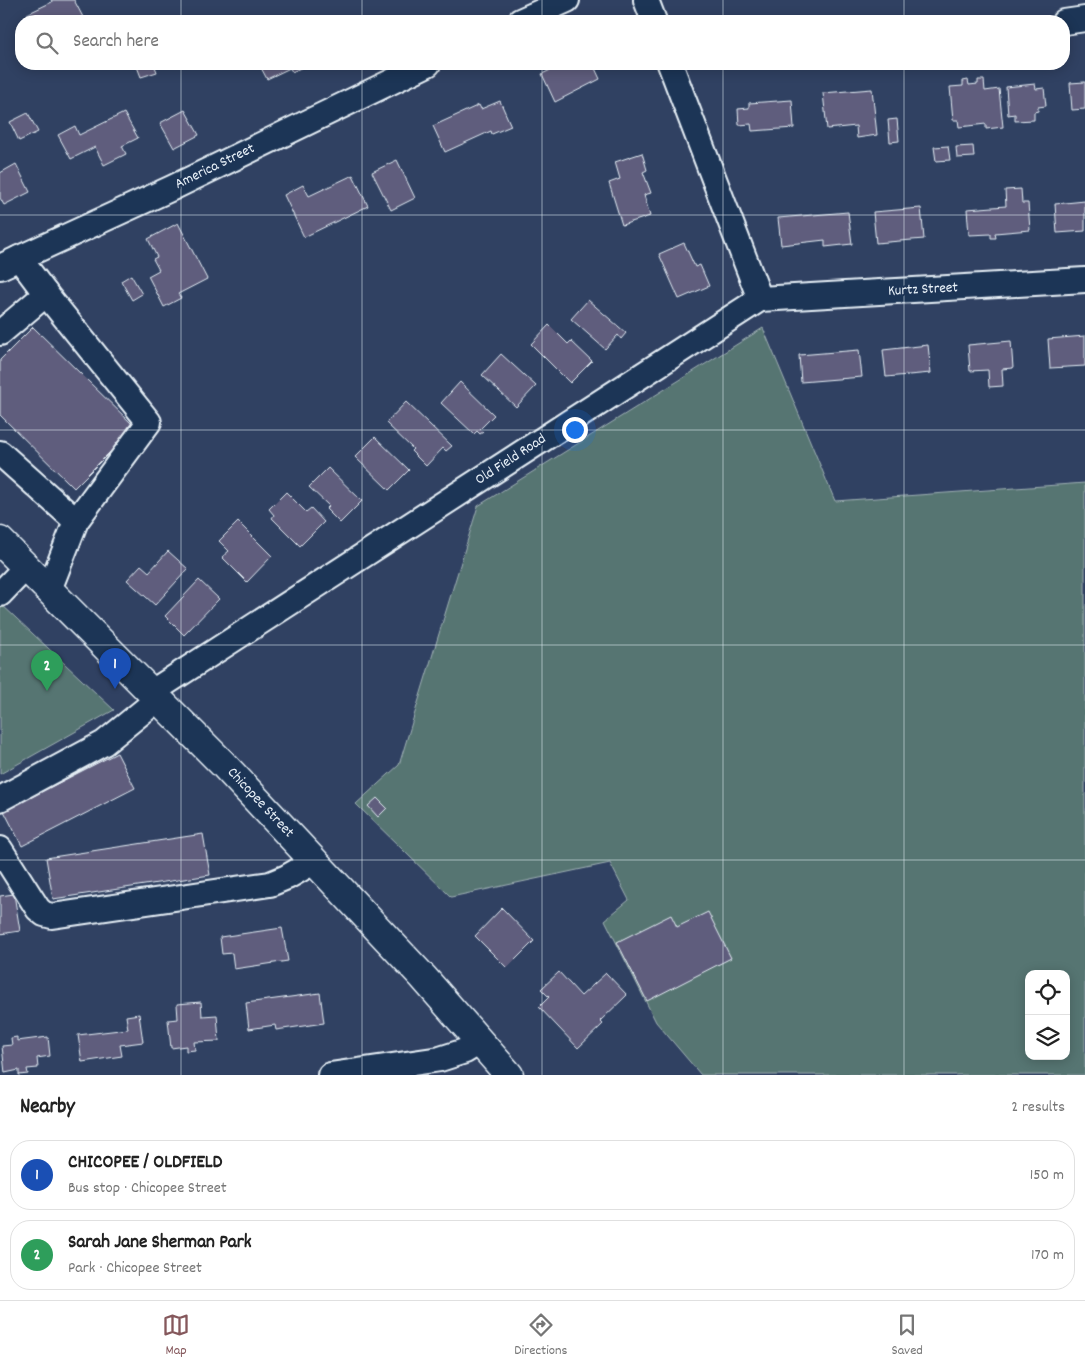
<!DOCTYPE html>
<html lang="en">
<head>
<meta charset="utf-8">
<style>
  :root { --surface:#fff; --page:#f6f6f6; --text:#222; --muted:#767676; --line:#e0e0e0; --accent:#85585c }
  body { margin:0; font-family:Dekko,sans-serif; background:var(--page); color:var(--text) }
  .controls { position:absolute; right:15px; bottom:15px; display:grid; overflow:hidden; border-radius:10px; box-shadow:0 2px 12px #0003 }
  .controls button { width:45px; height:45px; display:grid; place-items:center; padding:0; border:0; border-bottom:1px solid var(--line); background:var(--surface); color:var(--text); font:25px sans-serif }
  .you { position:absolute; left:574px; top:429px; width:18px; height:18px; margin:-12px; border:4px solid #fff; border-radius:50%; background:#1a73e8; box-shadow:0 0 0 8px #1a73e833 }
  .badge { display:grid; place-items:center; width:32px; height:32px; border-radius:50%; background:var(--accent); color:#fff; font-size:16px; font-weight:700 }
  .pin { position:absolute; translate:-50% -41px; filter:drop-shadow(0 1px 2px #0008) }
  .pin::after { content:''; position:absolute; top:26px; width:18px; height:15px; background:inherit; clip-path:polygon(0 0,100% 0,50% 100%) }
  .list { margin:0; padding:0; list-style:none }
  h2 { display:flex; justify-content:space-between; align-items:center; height:65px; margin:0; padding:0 20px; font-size:21px }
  h2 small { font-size:16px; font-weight:400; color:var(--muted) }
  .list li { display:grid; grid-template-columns:32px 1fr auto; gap:15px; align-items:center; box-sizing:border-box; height:70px; margin:0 10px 10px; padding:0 10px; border:1px solid var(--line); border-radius:20px }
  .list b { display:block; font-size:19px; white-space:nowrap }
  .list p { margin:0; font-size:16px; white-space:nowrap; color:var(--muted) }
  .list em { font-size:16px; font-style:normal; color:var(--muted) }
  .icon { flex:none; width:28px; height:28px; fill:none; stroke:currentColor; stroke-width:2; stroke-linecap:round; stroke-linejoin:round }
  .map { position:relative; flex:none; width:1085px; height:1075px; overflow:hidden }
  .search { position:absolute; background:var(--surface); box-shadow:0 2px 12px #0003; left:15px; right:15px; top:15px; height:55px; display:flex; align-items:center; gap:12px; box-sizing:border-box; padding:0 18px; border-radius:20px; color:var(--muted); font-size:19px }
  .sheet { height:225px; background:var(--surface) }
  nav { display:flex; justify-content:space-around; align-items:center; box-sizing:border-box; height:70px; border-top:1px solid var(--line); background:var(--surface); font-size:14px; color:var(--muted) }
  nav a { display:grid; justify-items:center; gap:2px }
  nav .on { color:var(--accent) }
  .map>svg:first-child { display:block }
  .green { fill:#577472; stroke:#a0b2b5; fill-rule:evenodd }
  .building { fill:#5e5d7d; stroke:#e8f1f8 }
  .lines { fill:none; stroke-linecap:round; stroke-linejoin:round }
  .minor-casing { stroke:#e8f1f8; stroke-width:28 }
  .major-casing { stroke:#e8f1f8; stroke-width:31 }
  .minor { stroke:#1d3557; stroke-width:24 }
  .major { stroke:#1d3557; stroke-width:28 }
  .grid { fill:none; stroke:#e8f1f8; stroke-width:1; stroke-opacity:0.55 }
  .labels { text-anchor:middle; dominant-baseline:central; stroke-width:4; stroke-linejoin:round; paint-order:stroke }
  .street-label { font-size:15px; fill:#e8f1f8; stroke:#1d3557 }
</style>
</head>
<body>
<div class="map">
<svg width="1085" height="1075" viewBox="0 0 1085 1075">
  <rect width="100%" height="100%" fill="#304162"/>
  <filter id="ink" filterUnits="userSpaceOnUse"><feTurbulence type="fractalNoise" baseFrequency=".02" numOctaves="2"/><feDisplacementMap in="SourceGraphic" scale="10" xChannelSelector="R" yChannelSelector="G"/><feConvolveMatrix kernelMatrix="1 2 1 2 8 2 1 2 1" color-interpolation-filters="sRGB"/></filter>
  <g filter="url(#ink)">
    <g class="green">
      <path d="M763 328 835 501 1085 483V1075H701L656 1022 605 920 629 900 610 863 451 897 356 804 399 765 478 506ZM1029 974H1066V1056H1029Z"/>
      <path d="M0 603 114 710 0 774Z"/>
    </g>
    <g class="building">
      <path d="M51 0H74L84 19 81 21H30L27 14 52 2Z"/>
      <path d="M136 64H154L157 72 141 77Z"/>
      <path d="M259 64H309L292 72 290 68 267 79Z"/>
      <path d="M563 64H593L600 79 555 102 542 74Z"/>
      <path d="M968 80 969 85 978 84V80H984L985 91 999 89 1003 127 986 129V124L959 127 958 120H953L950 87 963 86V81Z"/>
      <path d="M1085 82V109L1072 110 1070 83Z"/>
      <path d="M1035 84 1036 89 1044 88 1046 106 1038 107V111L1034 112V120L1015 121V114L1008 115 1006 87Z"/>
      <path d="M872 89 877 135 857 138 856 126 827 129 823 93Z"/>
      <path d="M792 100 794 128 752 131 751 124 739 125 738 109 749 108V103Z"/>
      <path d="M500 101 511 126 492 134 491 131 445 152 433 126 479 105 481 109Z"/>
      <path d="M185 110 199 135 174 148 160 123Z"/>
      <path d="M28 113 38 132 19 141 10 122Z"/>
      <path d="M124 113 138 138 122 146 126 154 104 165 95 147 71 159 58 135 75 126 79 135Z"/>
      <path d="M897 119 899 141 890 142 888 120Z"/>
      <path d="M948 146 950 160 936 161 934 147Z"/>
      <path d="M973 146 974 157 957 158 956 147Z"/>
      <path d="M642 153 647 170 643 172 651 193 644 195 650 216 622 225 609 183 620 179 615 162Z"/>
      <path d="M397 160 415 198 391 210 372 172Z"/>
      <path d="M16 164 30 192 4 205 0 198V173Z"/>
      <path d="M353 175 368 206 304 237 284 195 303 185 309 196Z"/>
      <path d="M1021 189 1022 203H1028L1030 230 995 233 996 238H991V234L969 235 967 209 1006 206 1005 190Z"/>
      <path d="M1085 201V231L1057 233 1055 204Z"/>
      <path d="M921 208 924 239 876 243 873 212Z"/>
      <path d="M848 212 852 244 825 247V240L781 245 778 218Z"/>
      <path d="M178 223 207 279 178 294 181 298 164 307 148 276 159 270 153 259 157 257 148 239Z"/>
      <path d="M684 243 695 267 700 265 709 286 679 299 659 254Z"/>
      <path d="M131 275 142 294 132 300 121 281Z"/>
      <path d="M588 300 626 333 621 339 618 335 605 349 571 319Z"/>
      <path d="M549 325 568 344 571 341 592 361 570 383 531 344Z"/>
      <path d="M33 327 135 427 74 488 0 415V360Z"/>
      <path d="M1085 336V366L1050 368 1048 339Z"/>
      <path d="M1011 341 1013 368 1002 369 1003 386 989 387 988 370 970 371 968 345Z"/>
      <path d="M928 345 931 373 886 377 883 350Z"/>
      <path d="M859 350 862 377 801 382 799 355Z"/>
      <path d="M501 354 536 386 516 407 482 375Z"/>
      <path d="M460 382 494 415 480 429 483 432 480 434 477 431 474 434 441 403Z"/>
      <path d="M406 402 452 446 446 451 443 448 426 466 411 451 413 449 386 423Z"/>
      <path d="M375 437 409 470 389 490 355 457Z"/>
      <path d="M328 468 362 501 340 523 326 509 329 506 309 487Z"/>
      <path d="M286 492 306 512 311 508 324 522 300 546 272 518 274 515 269 509Z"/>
      <path d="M238 522 272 556 247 582 222 557 229 551 219 541Z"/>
      <path d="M168 551 188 569 155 605 127 580 141 565 149 572Z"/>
      <path d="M199 580 219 599 184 635 165 616Z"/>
      <path d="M117 753 135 788 22 846 4 811Z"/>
      <path d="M377 798 387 808 378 817 368 806Z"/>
      <path d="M203 834 210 875 53 899 46 858Z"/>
      <path d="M14 894 20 931 0 934V896Z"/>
      <path d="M502 908 534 941 507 968 475 936Z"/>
      <path d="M708 912 731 958 647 1001 617 942 671 915 677 927Z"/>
      <path d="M282 928 288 961 234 969 232 953 222 954 220 937Z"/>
      <path d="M559 972 581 996 606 973 627 995 600 1021 603 1024 578 1048 539 1007 549 997 541 989Z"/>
      <path d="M320 993 324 1023 276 1030 275 1025 249 1029 246 1003Z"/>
      <path d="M201 1002 202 1016 217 1015 219 1041 194 1042 195 1050 186 1051V1046L171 1048 168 1020 178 1019 177 1004Z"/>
      <path d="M139 1014 143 1042 120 1045 122 1056 82 1062 78 1035 128 1029 126 1016Z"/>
      <path d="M17 1037V1041L48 1037 50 1056 37 1058 38 1068 27 1069 28 1074 19 1075V1070L5 1073 2 1046 12 1045 11 1038Z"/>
    </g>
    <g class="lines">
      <defs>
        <g id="minor">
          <path d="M646 0 654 21"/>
          <path d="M520 21 567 0"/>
          <path d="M1064 22 1085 19"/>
          <path d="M19 258 46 294 149 422 76 521 49 590"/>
          <path d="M0 267 172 188 428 64"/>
          <path d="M760 299 1085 280"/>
          <path d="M0 333 46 294"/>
          <path d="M0 453 76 521"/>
          <path d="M0 594 26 567"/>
          <path d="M152 692 760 299 670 64"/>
          <path d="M0 799 104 743 158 699"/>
          <path d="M0 849 38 909 44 914 52 916 270 884 287 877 315 861"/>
          <path d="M330 1075 440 1059 465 1051 480 1042"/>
        </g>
        <path id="major" d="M0 541 223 764 423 977 509 1075"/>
      </defs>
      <use href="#minor" class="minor-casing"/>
      <use href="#major" class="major-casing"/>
      <use href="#minor" class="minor"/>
      <use href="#major" class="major"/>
    </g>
  </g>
  <path class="grid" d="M181 0V21M362 0V21M542 0V21M723 0V21M904 0V21M181 64V1075M362 64V1075M542 64V1075M723 64V1075M904 64V1075M0 215H1085M0 430H1085M0 645H1085M0 860H1085"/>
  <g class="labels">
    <g class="street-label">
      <text transform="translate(215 167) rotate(-26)">America Street</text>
      <text transform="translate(923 290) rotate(-3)">Kurtz Street</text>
      <text transform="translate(511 460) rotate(-33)">Old Field Road</text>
      <text transform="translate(260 803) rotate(47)">Chicopee Street</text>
    </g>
  </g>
</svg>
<div class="controls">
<button><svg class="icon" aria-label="locate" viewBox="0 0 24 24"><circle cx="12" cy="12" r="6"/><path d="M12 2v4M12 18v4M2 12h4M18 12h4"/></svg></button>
<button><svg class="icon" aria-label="layers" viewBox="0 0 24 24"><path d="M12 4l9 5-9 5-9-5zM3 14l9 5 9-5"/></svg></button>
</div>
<div class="you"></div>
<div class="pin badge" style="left:115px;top:689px;background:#1a4fb4">1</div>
<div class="pin badge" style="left:47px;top:691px;background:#2e9e5b">2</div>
<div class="search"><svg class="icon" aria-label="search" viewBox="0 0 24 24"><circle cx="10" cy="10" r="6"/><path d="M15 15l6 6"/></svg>Search here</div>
</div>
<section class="sheet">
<h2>Nearby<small>2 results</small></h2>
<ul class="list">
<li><span class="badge" style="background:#1a4fb4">1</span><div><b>CHICOPEE / OLDFIELD</b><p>Bus stop · Chicopee Street</p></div><em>150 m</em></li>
<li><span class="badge" style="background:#2e9e5b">2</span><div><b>Sarah Jane Sherman Park</b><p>Park · Chicopee Street</p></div><em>170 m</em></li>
</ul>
</section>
<nav>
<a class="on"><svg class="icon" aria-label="map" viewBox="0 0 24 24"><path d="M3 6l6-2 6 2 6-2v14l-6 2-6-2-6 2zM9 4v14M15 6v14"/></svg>Map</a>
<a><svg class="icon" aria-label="directions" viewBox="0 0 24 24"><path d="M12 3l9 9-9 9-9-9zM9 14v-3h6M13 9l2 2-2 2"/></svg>Directions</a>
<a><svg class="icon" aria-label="saved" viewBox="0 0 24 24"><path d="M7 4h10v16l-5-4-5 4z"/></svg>Saved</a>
</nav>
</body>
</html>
